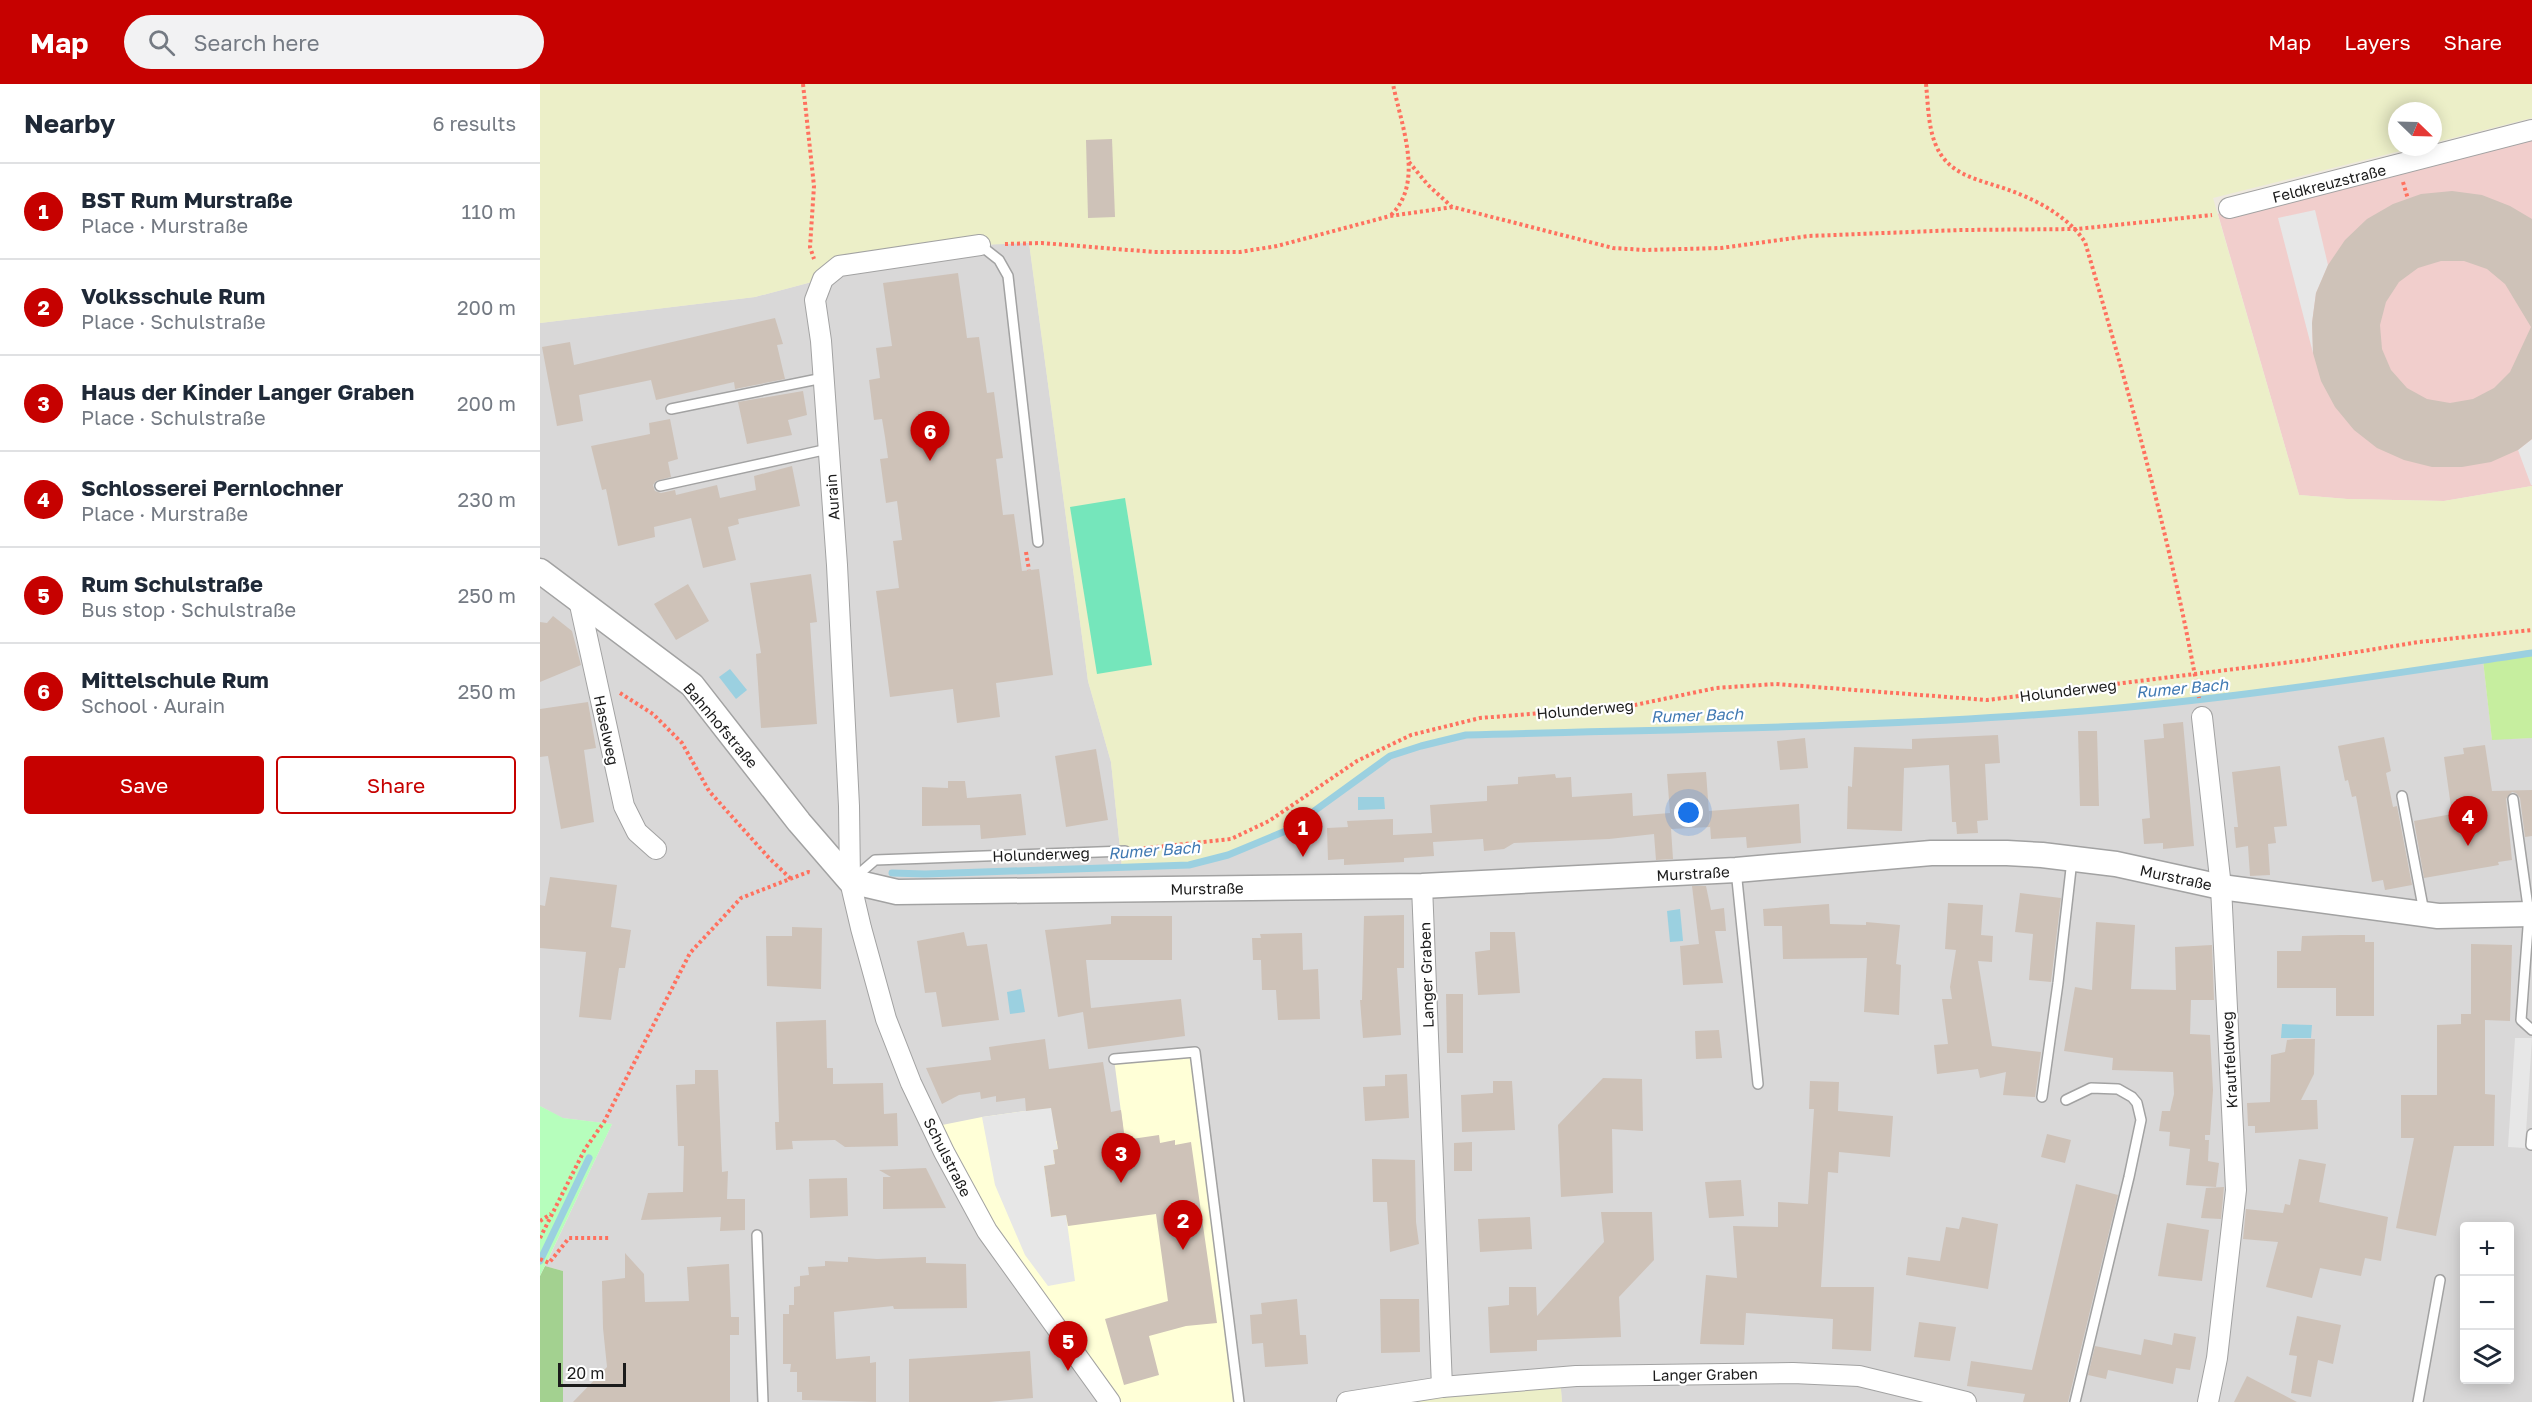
<!DOCTYPE html>
<html lang="en">
<head>
<meta charset="utf-8">
<style>
  :root { --surface:#fff; --page:#f2f2f3; --text:#1f2937; --muted:#747a83; --line:#e0e1e3; --accent:#c60100 }
  body { margin:0; font-family:"Golos Text",sans-serif; background:var(--page); color:var(--text) }
  .controls { position:absolute; right:18px; bottom:18px; display:grid; overflow:hidden; border-radius:6px; box-shadow:0 3px 15px #0003 }
  .controls button { width:54px; height:54px; display:grid; place-items:center; padding:0; border:0; border-bottom:2px solid var(--line); background:var(--surface); color:var(--text); font:30px sans-serif }
  .compass { position:absolute; left:1848px; top:18px; width:54px; height:54px; border-radius:50%; background:var(--surface); box-shadow:0 3px 15px #0003; rotate:113deg }
  .scale { position:absolute; left:18px; bottom:15px; width:68px; box-sizing:border-box; padding-left:6px; border:3px solid #1b1b1b; border-top:0; font-size:16px; line-height:21px; white-space:nowrap; color:#1b1b1b; -webkit-text-stroke:4px #fff; paint-order:stroke }
  .you { position:absolute; left:1149px; top:729px; width:21px; height:21px; margin:-15px; border:4px solid #fff; border-radius:50%; background:#1a73e8; box-shadow:0 0 0 9px #1a73e833 }
  .badge { display:grid; place-items:center; width:39px; height:39px; border-radius:50%; background:var(--accent); color:#fff; font-size:20px; font-weight:700 }
  .pin { position:absolute; translate:-50% -50px; filter:drop-shadow(0 2px 3px #0008) }
  .pin::after { content:''; position:absolute; top:32px; width:21px; height:18px; background:inherit; clip-path:polygon(0 0,100% 0,50% 100%) }
  .list { margin:0; padding:0; list-style:none }
  h2 { display:flex; justify-content:space-between; align-items:center; height:78px; margin:0; padding:0 24px; font-size:26px }
  h2 small { font-size:20px; font-weight:400; color:var(--muted) }
  .list li { display:grid; grid-template-columns:39px 1fr auto; gap:18px; align-items:center; box-sizing:border-box; height:96px; padding:0 24px; border-top:2px solid var(--line) }
  .list b { display:block; font-size:22px; white-space:nowrap }
  .list p { margin:0; font-size:20px; white-space:nowrap; color:var(--muted) }
  .list em { font-size:20px; font-style:normal; color:var(--muted) }
  .actions { display:flex; gap:12px; padding:18px 24px }
  .actions a { flex:1; padding:14px 0; border:2px solid var(--accent); border-radius:6px; text-align:center; font-size:21px; color:var(--accent) }
  .actions .main { background:var(--accent); color:#fff }
  .icon { flex:none; width:33px; height:33px; fill:none; stroke:currentColor; stroke-width:2; stroke-linecap:round; stroke-linejoin:round }
  .map { position:relative; flex:none; width:1992px; height:1318px; overflow:hidden }
  header { display:flex; align-items:center; gap:36px; box-sizing:border-box; height:84px; padding:0 30px; background:var(--accent); color:#fff }
  header strong { font-size:28px }
  nav { display:flex; gap:33px; margin-inline-start:auto; font-size:21px }
  .search { width:420px; height:54px; background:var(--page); display:flex; align-items:center; gap:15px; box-sizing:border-box; padding:0 21px; border-radius:33px; color:var(--muted); font-size:22px }
  main { display:flex }
  aside { flex:1; background:var(--surface) }
  .map>svg:first-child { display:block }
  .residential { fill:#d9d8d8; fill-rule:evenodd }
  .commercial { fill:#f1cecc }
  .education { fill:#ffffd7 }
  .farmland { fill:#ecefc8 }
  .grass { fill:#c6ee9f }
  .forest { fill:#a3d190 }
  .park { fill:#b6febc }
  .pitch { fill:#75e6bb }
  .parking { fill:#e7e7e7 }
  .water { fill:#9bd0e0 }
  .lines { fill:none; stroke-linecap:round; stroke-linejoin:round }
  .stream { stroke:#9bd0e0; stroke-width:7 }
  .building { fill:#cec2b8; fill-rule:evenodd }
  .service-casing { stroke:#a2a2a2; stroke-width:12 }
  .minor-casing { stroke:#a2a2a2; stroke-width:22 }
  .tertiary-casing { stroke:#a2a2a2; stroke-width:27 }
  .path { stroke:#ff715f; stroke-width:4; stroke-dasharray:3 3; stroke-linecap:butt }
  .service { stroke:#fff; stroke-width:9 }
  .minor { stroke:#fff; stroke-width:20 }
  .tertiary { stroke:#fff; stroke-width:24 }
  .labels { text-anchor:middle; dominant-baseline:central; stroke-width:4.5; stroke-linejoin:round; paint-order:stroke }
  .street-label { font-size:15px; fill:#1b1b1b; stroke:#fff }
  .water-label { font-size:16px; font-style:italic; fill:#4079b2; stroke:#fff }
</style>
</head>
<body>
<header>
<strong>Map</strong>
<div class="search"><svg class="icon" aria-label="search" viewBox="0 0 24 24"><circle cx="10" cy="10" r="6"/><path d="M15 15l6 6"/></svg>Search here</div>
<nav><a>Map</a><a>Layers</a><a>Share</a></nav>
</header>
<main>
<aside>
<h2>Nearby<small>6 results</small></h2>
<ul class="list">
<li><span class="badge">1</span><div><b>BST Rum Murstraße</b><p>Place · Murstraße</p></div><em>110 m</em></li>
<li><span class="badge">2</span><div><b>Volksschule Rum</b><p>Place · Schulstraße</p></div><em>200 m</em></li>
<li><span class="badge">3</span><div><b>Haus der Kinder Langer Graben</b><p>Place · Schulstraße</p></div><em>200 m</em></li>
<li><span class="badge">4</span><div><b>Schlosserei Pernlochner</b><p>Place · Murstraße</p></div><em>230 m</em></li>
<li><span class="badge">5</span><div><b>Rum Schulstraße</b><p>Bus stop · Schulstraße</p></div><em>250 m</em></li>
<li><span class="badge">6</span><div><b>Mittelschule Rum</b><p>School · Aurain</p></div><em>250 m</em></li>
</ul>
<div class="actions"><a class="main">Save</a><a>Share</a></div>
</aside>
<div class="map">
<svg width="1992" height="1318" viewBox="0 0 1992 1318">
  <rect width="100%" height="100%" fill="#eee9df"/>
  <path class="residential" d="M489 158 548 597 571 678 582 784 649 781 688 771 748 746 850 672 881 662 926 651 1268 641 1543 627 1713 611 1943 576 1952 655 1992 654V1318H1022L1020 1294 807 1318H23V1187L5 1182 72 1040 22 1034 0 1022V239L215 213 283 195 440 161ZM1924 1142H1970V1296H1924Z"/>
  <path class="commercial" d="M1992 46V402L1904 417 1807 415 1759 411 1678 130 1689 124Z"/>
  <path class="education" d="M655 968 699 1318H570L527 1256 392 1043 442 1033 515 1023 583 1043 574 975Z"/>
  <g class="farmland">
    <path d="M0 0H1992V34L1893 59V27H1857V63H1876L1673 114 1759 411 1807 415 1904 417 1992 402V569L1713 611 1543 627 1368 639 926 651 881 662 850 672 748 746 688 771 649 781 582 784 571 678 548 597 489 159 440 161 283 195 215 213 0 239Z"/>
    <path d="M1020 1293 1022 1318H807Z"/>
  </g>
  <path class="grass" d="M1992 569V654L1952 656 1943 576Z"/>
  <path class="forest" d="M5 1182 23 1187V1318H0V1192Z"/>
  <path class="park" d="M0 1022 23 1034 72 1040 0 1192Z"/>
  <path class="pitch" d="M585 414 612 581 557 590 530 423Z"/>
  <g class="parking">
    <path d="M1775 126 1788 181 1776 209 1772 239 1773 269 1738 134Z"/>
    <path d="M1992 355V401H1991L1978 366Z"/>
    <path d="M1975 954H1992L1985 1064 1968 1063Z"/>
    <path d="M515 1023 520 1057H516L518 1065 513 1066 515 1080 504 1082 511 1133 526 1131 535 1197 508 1202 485 1171 455 1101 442 1033Z"/>
  </g>
  <g class="water">
    <path d="M190 585 207 606 196 615 179 593Z"/>
    <path d="M818 713H844L845 725 818 726Z"/>
    <path d="M1140 825 1143 857 1130 858 1127 827Z"/>
    <path d="M481 905 485 928 470 930 467 908Z"/>
    <path d="M1742 940 1772 941 1771 954H1741Z"/>
  </g>
  <g class="lines">
    <g class="stream">
      <path d="M352 789 385 790 649 781 688 771 748 746 850 672 881 662 926 651C1132 645 1339 644 1544 627 1694 615 1843 591 1992 569"/>
      <path d="M0 1177 49 1074"/>
    </g>
  </g>
  <g class="building">
    <path d="M572 55 575 133 548 134 546 56Z"/>
    <path d="M1912 107 1942 111 1970 122 1992 135V355L1978 366 1951 378 1922 383H1892L1864 376 1837 364 1814 346 1795 323 1781 297 1773 269 1772 239 1776 209 1788 181 1805 156 1827 135 1853 120 1881 110ZM1901 177H1924L1947 185 1965 200 1991 243 1970 288 1954 304 1933 315 1910 319 1887 315 1867 304 1851 286 1842 265 1840 241 1846 218 1859 198 1878 184Z"/>
    <path d="M418 189 427 254 439 253 447 309 454 308 463 374 456 375 463 431 474 430 482 487 499 485 513 591 456 599 460 633 417 639 413 605 350 613 336 507 359 504 353 457 362 456 357 417 346 419 340 375 348 374 345 353 342 335 334 336 329 296 340 294 336 264 352 262 343 199Z"/>
    <path d="M235 234 243 260 237 261 245 295 195 305 194 298 116 316 111 296 39 311 43 337 17 342 2 263 30 258 34 281Z"/>
    <path d="M263 307 267 331 248 336 252 351 207 360 198 318Z"/>
    <path d="M130 335 138 375 128 378 131 393 116 397 113 401 115 407 121 409 135 406 136 411 177 401 180 414 216 406 214 392 252 382 260 422 198 435 199 440 188 443 196 476 163 484 151 434 114 443 115 453 78 462 66 405 62 406 51 362 110 350 109 339Z"/>
    <path d="M271 490 277 538 270 539 277 640 221 644 216 570 221 569 210 499Z"/>
    <path d="M148 500 169 537 136 556 114 520Z"/>
    <path d="M13 532 32 547 41 581 0 598V538L7 539Z"/>
    <path d="M48 618 56 664 44 666 54 738 21 745 8 672 0 673V625Z"/>
    <path d="M1643 638 1654 762 1623 765V759L1604 760 1602 735 1610 734 1604 656 1624 654 1623 640Z"/>
    <path d="M1538 647H1557L1559 722H1540Z"/>
    <path d="M1458 651 1460 679 1445 680 1448 736 1437 737 1438 749 1417 750 1416 738H1412L1409 681 1364 684 1362 747 1307 745 1308 702 1312 703 1314 663 1372 665V655Z"/>
    <path d="M1844 653 1851 687 1846 689 1853 723 1857 722 1872 801 1845 806 1843 796 1832 798 1816 712 1812 713 1808 696 1805 697 1798 662Z"/>
    <path d="M1265 654 1268 684 1240 686 1237 657Z"/>
    <path d="M1945 661 1952 707 1992 706V752L1985 753 1980 714 1976 709 1972 708 1966 715 1972 776 1958 778 1959 781 1884 794 1874 737 1912 730 1904 673 1924 670 1923 664Z"/>
    <path d="M556 665 568 736 526 743 515 672Z"/>
    <path d="M1740 682 1747 742 1734 743 1736 759 1728 760 1730 791 1710 792 1708 762 1696 764 1694 743H1698L1692 688Z"/>
    <path d="M1166 688 1170 743 1131 745 1133 775 1116 776 1114 750 1069 755 974 759 964 765 944 767 943 755 893 758 894 772 864 774V778L804 781V775L788 776 787 744 808 743 807 737 853 735V751L892 749 890 721 947 717V702L978 700V693L1015 690 1016 694 1031 693 1032 713 1092 709 1093 732 1130 729 1127 690Z"/>
    <path d="M408 697H425L427 714 481 710 486 751 441 755 440 741 382 742V703L408 704Z"/>
    <path d="M1259 720 1261 759 1207 764 1206 753 1171 755 1169 727Z"/>
    <path d="M10 793 77 801 71 843 91 846 85 884H79L71 936 39 933 46 868 0 864V821L5 822Z"/>
    <path d="M1152 802H1166L1171 826 1184 824 1186 847H1175L1183 899 1143 901 1140 862 1159 860Z"/>
    <path d="M1480 809 1521 814 1511 898 1489 896 1493 850 1475 848Z"/>
    <path d="M1408 819 1443 821 1441 851 1453 852 1452 878 1438 877 1452 962 1501 968 1495 1013 1463 1011 1466 988 1440 994 1438 985 1397 990 1394 961 1408 960 1402 915H1412L1410 903 1416 866 1405 865Z"/>
    <path d="M1289 820 1290 840 1326 841V838L1360 841 1356 880 1361 881 1359 931 1324 928 1327 874 1243 875 1242 842H1224L1223 825Z"/>
    <path d="M864 831V884H857L861 951 823 954 820 916H822L824 832Z"/>
    <path d="M571 832H632V876H546L551 924 641 915 645 952 548 965 543 928 518 933 505 846 571 840Z"/>
    <path d="M1556 838 1595 841 1591 905 1636 906 1635 863 1672 861 1674 916H1651L1650 950 1670 951 1673 1006 1670 1051H1665V1056H1669L1668 1077 1679 1079 1676 1103 1646 1101 1650 1065 1629 1062 1630 1048 1619 1047 1622 1027H1630L1634 1010 1633 988 1572 986 1573 974 1524 967 1535 903 1552 906Z"/>
    <path d="M252 843 282 844 281 905 227 902 226 852H252Z"/>
    <path d="M424 848 427 862 447 860 459 936 402 943 396 908 385 909 377 857Z"/>
    <path d="M950 848H975L980 909 938 911 935 868 950 866Z"/>
    <path d="M762 849 763 886 778 885 780 935 738 936 736 906H722L721 876H713L712 854H721L720 850Z"/>
    <path d="M1800 851H1825V858H1834V932H1796V904H1737V867H1761L1762 852Z"/>
    <path d="M1931 860 1972 861 1970 937 1945 936V1010L1955 1011 1954 1062H1914L1896 1152 1856 1144 1874 1054H1861V1011H1897V941L1921 940V930H1931Z"/>
    <path d="M906 910H923V969H907Z"/>
    <path d="M286 936 287 984H293V1000L343 999 344 1030 357 1029 358 1062 305 1063 295 1056 252 1057 253 1065 236 1066 235 1038H239L236 938Z"/>
    <path d="M1179 946 1182 974 1156 975 1155 947Z"/>
    <path d="M505 955 509 985 563 978 571 1028 581 1026 585 1056 619 1051 620 1059 635 1056V1061L651 1058 677 1239 646 1242 609 1252 619 1291 584 1301 565 1235 628 1217 616 1130 528 1142 526 1131 511 1133 504 1082 515 1080 513 1066 518 1065 511 1024 486 1027 485 1014 456 1018V1012L441 1015 440 1008 419 1011 402 1020 386 984 451 976 449 963Z"/>
    <path d="M1755 955H1775L1774 990 1761 1016H1777L1778 1045 1715 1049V1042H1708L1707 1019 1730 1018 1731 971 1745 968 1747 956Z"/>
    <path d="M155 986H178L182 1088 188 1087 187 1115H205V1146L180 1147 181 1133 101 1136 108 1109 143 1108 144 1062H138L136 1001 155 1000Z"/>
    <path d="M867 990 869 1034 825 1037 823 1003 845 1002V991Z"/>
    <path d="M1063 994 1102 995 1103 1047 1072 1045 1073 1109 1021 1113 1018 1041Z"/>
    <path d="M953 997H972L975 1046 922 1048 921 1011 953 1009Z"/>
    <path d="M1270 997 1299 998 1298 1027 1353 1032 1350 1073 1299 1068 1298 1089 1288 1088 1281 1203H1334L1331 1267 1292 1265 1293 1235 1206 1229 1204 1261 1160 1260 1166 1191 1197 1194 1193 1142 1238 1143V1118L1268 1120 1274 1025H1269Z"/>
    <path d="M1507 1050 1531 1056 1525 1079 1501 1073Z"/>
    <path d="M932 1058V1087H914V1059Z"/>
    <path d="M832 1075 875 1076 876 1138 879 1160 850 1168 847 1118H833Z"/>
    <path d="M1759 1075 1786 1080 1779 1118 1848 1133 1841 1177 1825 1174 1821 1192 1780 1184 1772 1214 1726 1203 1738 1158 1703 1155 1706 1125 1743 1129 1745 1120 1750 1121Z"/>
    <path d="M386 1084 406 1124 343 1125V1093H351L339 1086Z"/>
    <path d="M307 1094 308 1132 270 1134 269 1095Z"/>
    <path d="M1201 1096 1204 1132 1169 1134 1165 1098Z"/>
    <path d="M1536 1100 1578 1111 1528 1318H1483L1485 1310 1427 1302 1431 1277 1492 1286Z"/>
    <path d="M1684 1103 1681 1135 1661 1134 1666 1104Z"/>
    <path d="M1061 1128H1112L1114 1176 1079 1213 1081 1253 997 1256V1267L950 1269 948 1223 969 1221V1203H996L997 1232 1064 1158Z"/>
    <path d="M990 1133 992 1165 940 1168 938 1135Z"/>
    <path d="M1422 1133 1458 1140 1448 1205 1366 1191 1368 1173 1400 1177 1406 1143 1419 1145Z"/>
    <path d="M1627 1139 1669 1146 1662 1197 1618 1192Z"/>
    <path d="M85 1169 104 1190 105 1218 149 1217 147 1183 189 1180 191 1233H199V1251H190V1318H33L67 1283 63 1244 62 1197 85 1194Z"/>
    <path d="M308 1173 337 1175 386 1173V1179L426 1180 427 1224 354 1225 353 1222 294 1228 296 1275 330 1272V1279L336 1278V1318L262 1316V1308H257V1288H250L251 1280H243V1230H249V1221H254V1203L260 1202V1192L269 1191 268 1183 285 1182V1177L308 1178Z"/>
    <path d="M757 1215 760 1251H766L768 1280 725 1283 723 1259 712 1260 710 1231 722 1230 721 1219Z"/>
    <path d="M840 1215H879L880 1268 841 1269Z"/>
    <path d="M1757 1232 1801 1241 1793 1280 1778 1276 1771 1313 1751 1309 1757 1272 1749 1271Z"/>
    <path d="M1379 1238 1416 1243 1410 1277 1374 1273Z"/>
    <path d="M1634 1249 1656 1253 1650 1286 1636 1284 1633 1300 1568 1286 1566 1295 1548 1291 1555 1262 1601 1271 1604 1255 1632 1261Z"/>
    <path d="M490 1267 493 1314 449 1318H369V1275Z"/>
    <path d="M1707 1292 1757 1318H1694Z"/>
  </g>
  <g class="lines">
    <defs>
      <g id="service">
        <path d="M440 161 459 176 468 192 498 458"/>
        <path d="M131 325 283 294"/>
        <path d="M120 402 288 365"/>
        <path d="M1862 712 1884 828"/>
        <path d="M1973 715 1989 830 1981 936 1992 946"/>
        <path d="M1196 786 1218 1000"/>
        <path d="M313 795 335 776 585 767"/>
        <path d="M574 975 655 968 699 1318"/>
        <path d="M1502 1013 1518 899 1532 776"/>
        <path d="M1526 1016 1551 1004 1578 1005 1592 1013 1597 1019 1601 1036 1589 1093 1535 1318"/>
        <path d="M1991 1061 1992 1050"/>
        <path d="M217 1151 223 1318"/>
        <path d="M1878 1318 1900 1196"/>
      </g>
      <g id="minor">
        <path d="M1689 124 1992 46"/>
        <path d="M440 161 299 182 283 195 275 216 281 257 297 481 309 722 310 797 321 844 346 935 371 999 404 1068 447 1147 570 1318"/>
        <path d="M39 516 84 722 97 748 116 765"/>
        <path d="M1662 633 1681 803 1696 1106 1677 1274 1668 1318"/>
        <path d="M882 802 902 1303"/>
        <path d="M807 1318 902 1303 1036 1292 1253 1289 1319 1292 1426 1318"/>
      </g>
      <path id="tertiary" d="M0 487 152 601 259 738 310 797 357 808 882 802 1196 786 1391 769H1467L1502 771 1576 780 1681 803 1898 832 1992 830"/>
    </defs>
    <use href="#service" class="service-casing"/>
    <use href="#minor" class="minor-casing"/>
    <use href="#tertiary" class="tertiary-casing"/>
    <g class="path">
      <path d="M263 0 274 102 270 163 274 175"/>
      <path d="M1386 0C1388 19 1388 41 1395 59 1407 91 1437 95 1466 105 1495 115 1528 132 1545 158 1589 308 1632 460 1659 614"/>
      <path d="M869 78 888 101 912 123"/>
      <path d="M1863 98 1868 115"/>
      <path d="M851 131C885 98 861 41 853 0"/>
      <path d="M465 160 502 159 614 168H700L737 162 850 132 913 123 1073 164 1105 166 1181 164 1269 152 1420 146 1537 145 1672 131"/>
      <path d="M486 468 489 486"/>
      <path d="M80 609 113 630 142 659 169 707 229 774 251 795"/>
      <path d="M598 765 691 755 729 737 817 677 871 651 940 634 1090 622 1176 604 1236 600 1447 616 1767 576 1879 558 1992 546"/>
      <path d="M0 1137 11 1130"/>
      <path d="M0 1154 45 1065 64 1038 150 869 201 814 268 788 272 789"/>
      <path d="M0 1175 9 1179 29 1154H70"/>
    </g>
    <use href="#service" class="service"/>
    <use href="#minor" class="minor"/>
    <use href="#tertiary" class="tertiary"/>
  </g>
  <g class="labels">
    <g class="street-label">
      <text transform="translate(1789 99) rotate(-14)">Feldkreuzstraße</text>
      <text transform="translate(292 413) rotate(-94)">Aurain</text>
      <text transform="translate(1528 606) rotate(-7)">Holunderweg</text>
      <text transform="translate(1045 625) rotate(-5)">Holunderweg</text>
      <text transform="translate(181 641) rotate(50)">Bahnhofstraße</text>
      <text transform="translate(67 646) rotate(78)">Haselweg</text>
      <text transform="translate(501 770) rotate(-2)">Holunderweg</text>
      <text transform="translate(1153 789) rotate(-3)">Murstraße</text>
      <text transform="translate(1636 793) rotate(12)">Murstraße</text>
      <text transform="translate(667 804) rotate(-1)">Murstraße</text>
      <text transform="translate(886 891) rotate(-92)">Langer Graben</text>
      <text transform="translate(1689 976) rotate(-93)">Krautfeldweg</text>
      <text transform="translate(408 1073) rotate(63)">Schulstraße</text>
      <text transform="translate(1165 1290) rotate(-1)">Langer Graben</text>
    </g>
    <g class="water-label">
      <text transform="translate(1642 604) rotate(-5)">Rumer Bach</text>
      <text transform="translate(1157 631) rotate(-2)">Rumer Bach</text>
      <text transform="translate(614 766) rotate(-4)">Rumer Bach</text>
    </g>
  </g>
</svg>
<div class="controls">
<button>+</button>
<button>−</button>
<button><svg class="icon" aria-label="layers" viewBox="0 0 24 24"><path d="M12 4l9 5-9 5-9-5zM3 14l9 5 9-5"/></svg></button>
</div>
<svg class="compass" viewBox="-18 -18 36 36"><path d="M0-13l5 13h-10z" fill="#e53935"/><path d="M0 13l5-13h-10z" fill="#747a83"/></svg>
<div class="scale">20 m</div>
<div class="you"></div>
<div class="pin badge" style="left:763px;top:773px">1</div>
<div class="pin badge" style="left:643px;top:1166px">2</div>
<div class="pin badge" style="left:581px;top:1099px">3</div>
<div class="pin badge" style="left:1928px;top:762px">4</div>
<div class="pin badge" style="left:528px;top:1287px">5</div>
<div class="pin badge" style="left:390px;top:377px">6</div>
</div>
</main>
</body>
</html>
